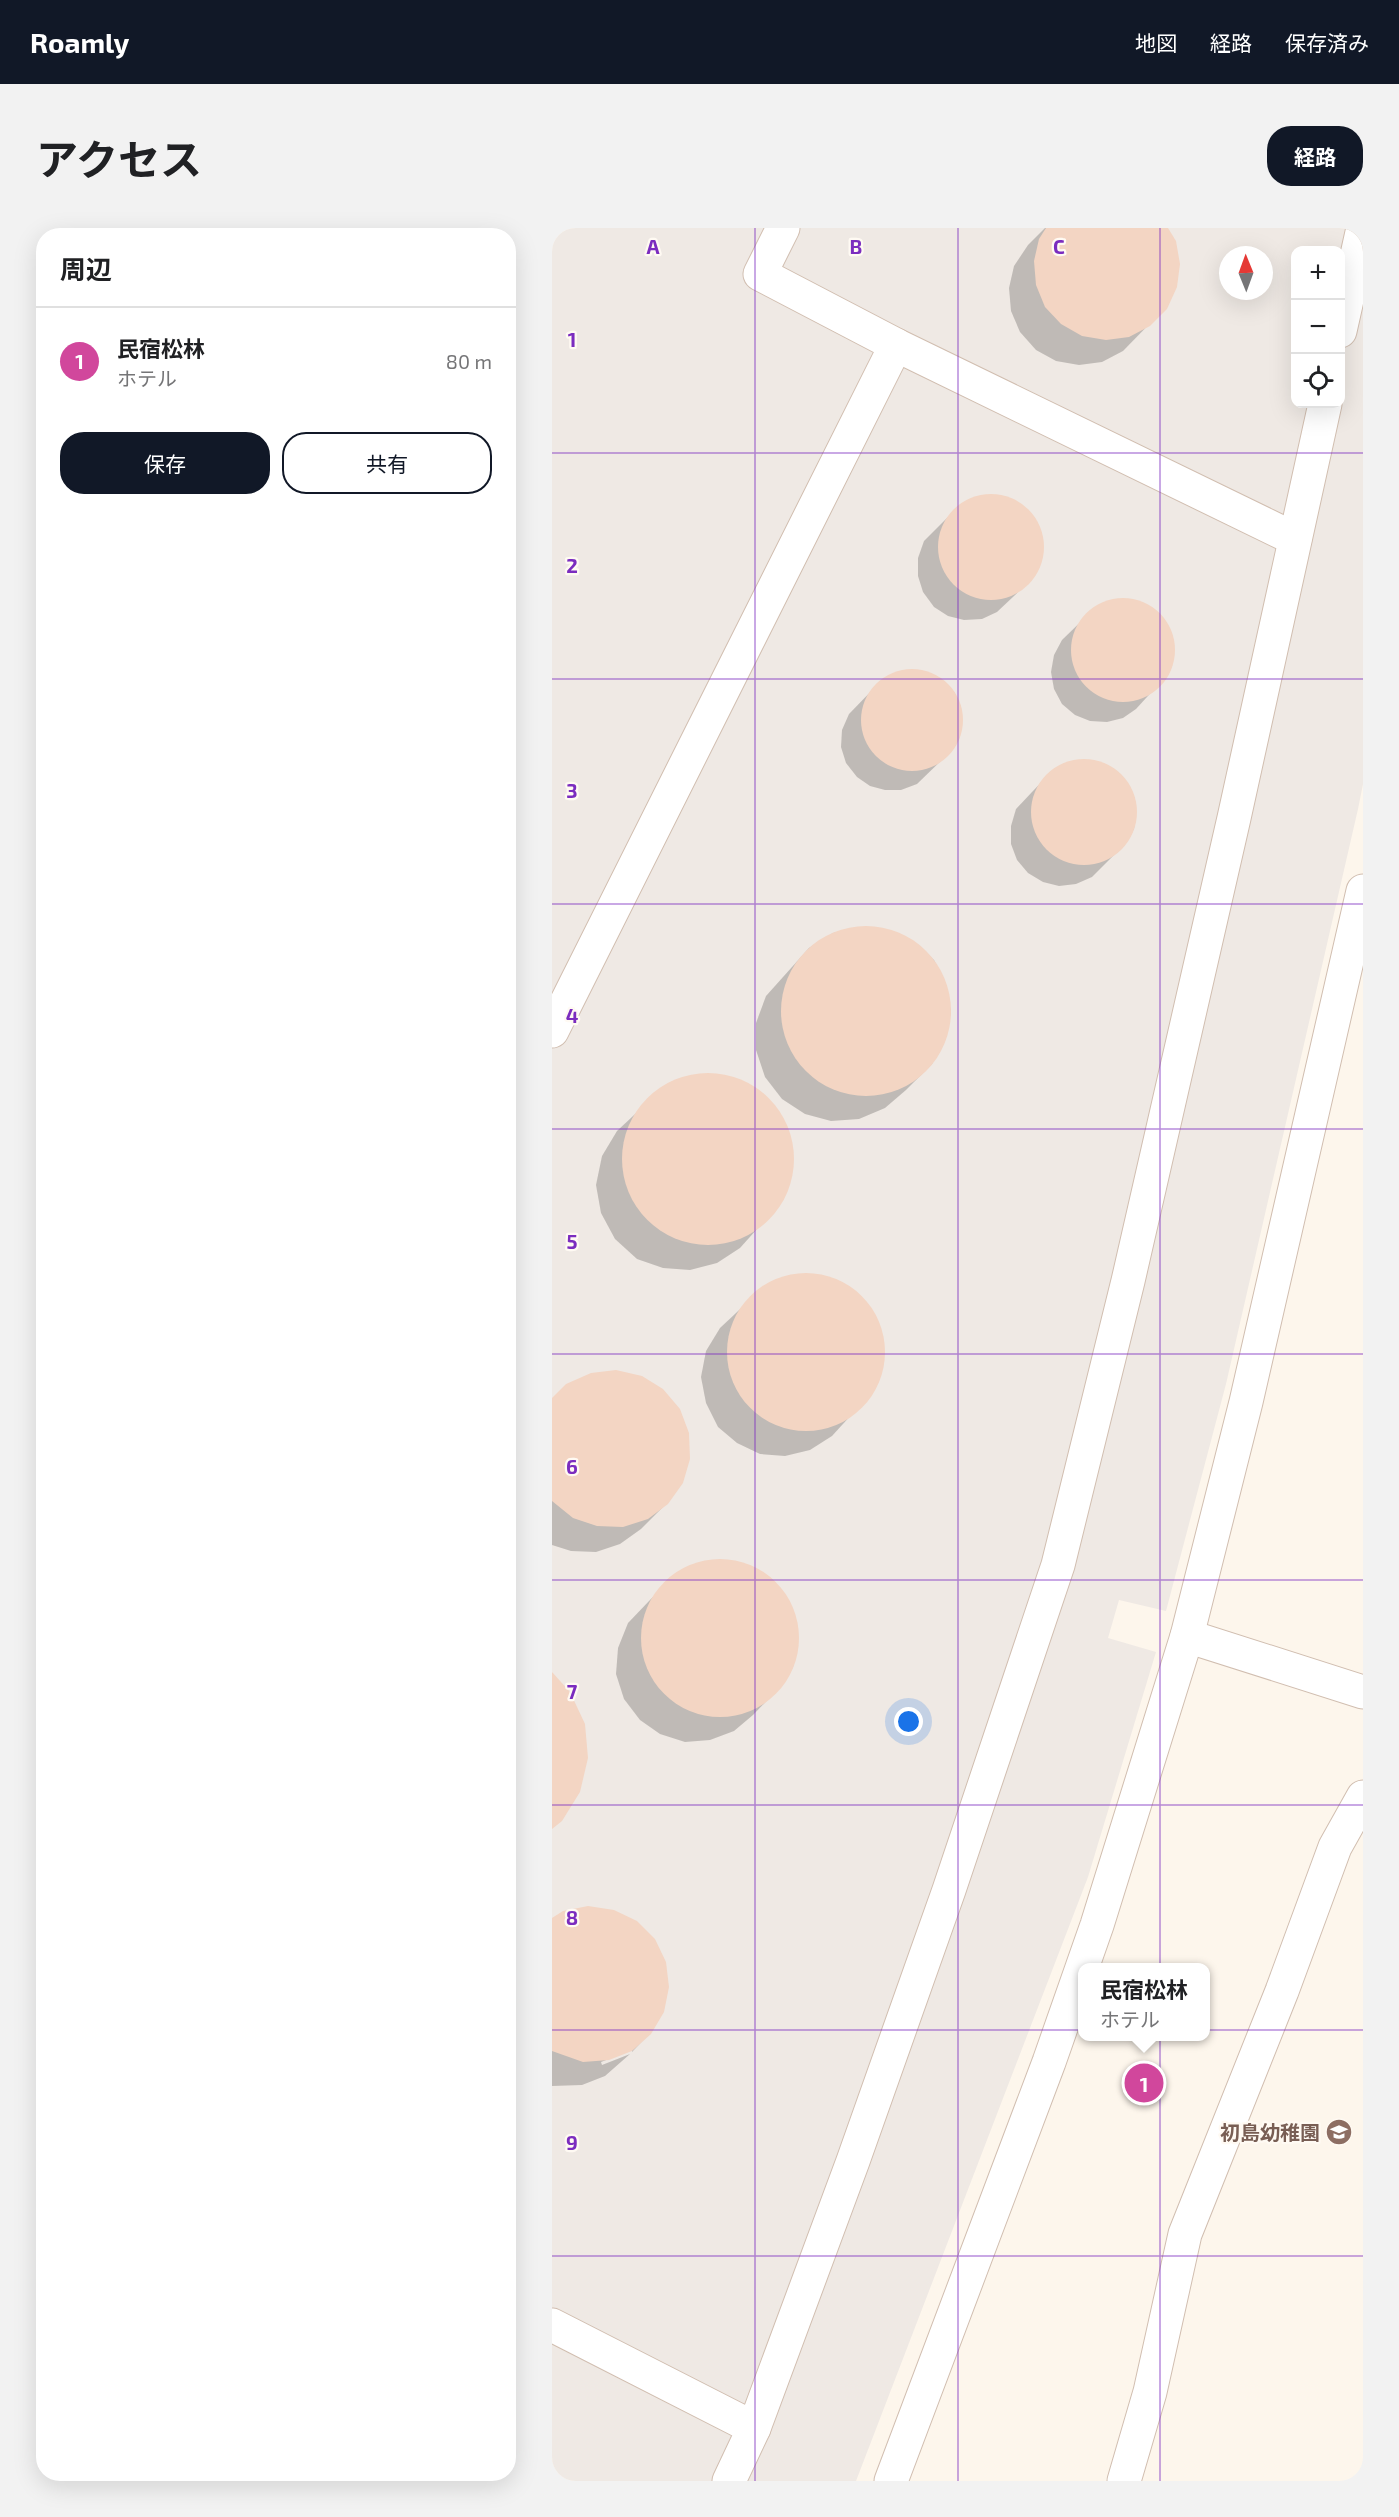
<!DOCTYPE html>
<html lang="ja">
<head>
<meta charset="utf-8">
<style>
  :root { --surface:#fff; --page:#f2f2f2; --text:#202124; --muted:#757577; --line:#e0e0e0; --accent:#111827 }
  body { margin:0; font-family:"Exo 2","Noto Sans JP",sans-serif; background:var(--page); color:var(--text) }
  .controls { position:absolute; right:18px; top:18px; display:grid; overflow:hidden; border-radius:12px; box-shadow:0 6px 24px #0002 }
  .controls button { width:54px; height:54px; display:grid; place-items:center; padding:0; border:0; border-bottom:2px solid var(--line); background:var(--surface); color:var(--text); font:30px sans-serif }
  .compass { position:absolute; left:667px; top:18px; width:54px; height:54px; border-radius:50%; background:var(--surface); box-shadow:0 6px 24px #0002; rotate:359deg }
  .you { position:absolute; left:357px; top:1494px; width:21px; height:21px; margin:-15px; border:4px solid #fff; border-radius:50%; background:#1a73e8; box-shadow:0 0 0 9px #1a73e833 }
  .badge { display:grid; place-items:center; width:39px; height:39px; border-radius:50%; background:var(--accent); color:#fff; font-size:20px; font-weight:700 }
  .pin { position:absolute; translate:-50% -50%; border:3px solid #fff; box-shadow:0 2px 6px #0006 }
  .popup { position:absolute; left:526px; top:1735px; width:132px; height:78px; box-sizing:border-box; display:grid; place-content:center; border-radius:12px; background:var(--surface); filter:drop-shadow(0 2px 4px #0005); font-size:20px; white-space:nowrap; color:var(--muted) }
  .popup b { font-size:22px; color:var(--text) }
  .popup::after { content:''; position:absolute; left:50%; top:100%; margin-left:-12px; border:12px solid transparent; border-top-color:var(--surface) }
  .list { margin:0; padding:0; list-style:none }
  h2 { display:flex; justify-content:space-between; align-items:center; height:78px; margin:0; padding:0 24px; font-size:26px }
  h2 small { font-size:20px; font-weight:400; color:var(--muted) }
  .list li { display:grid; grid-template-columns:39px 1fr auto; gap:18px; align-items:center; box-sizing:border-box; height:108px; padding:0 24px; border-top:2px solid var(--line) }
  .list b { display:block; font-size:22px; white-space:nowrap }
  .list p { margin:0; font-size:20px; white-space:nowrap; color:var(--muted) }
  .list em { font-size:20px; font-style:normal; color:var(--muted) }
  .actions { display:flex; gap:12px; padding:18px 24px }
  .actions a { flex:1; padding:14px 0; border:2px solid var(--accent); border-radius:24px; text-align:center; font-size:21px; color:var(--accent) }
  .actions .main { background:var(--accent); color:#fff }
  .icon { flex:none; width:33px; height:33px; fill:none; stroke:currentColor; stroke-width:2; stroke-linecap:round; stroke-linejoin:round }
  .map { position:relative; flex:none; width:811px; height:2253px; overflow:hidden; border-radius:24px }
  header { display:flex; align-items:center; gap:36px; box-sizing:border-box; height:84px; padding:0 30px; background:var(--accent); color:#fff }
  header strong { font-size:28px }
  nav { display:flex; gap:33px; margin-inline-start:auto; font-size:21px }
  .intro { display:flex; align-items:center; justify-content:space-between; box-sizing:border-box; height:144px; padding:0 36px }
  h1 { margin:0; font-size:42px }
  .button { padding:15px 27px; border-radius:24px; background:var(--accent); color:#fff; font-size:21px; font-weight:700 }
  main { display:flex; gap:36px; padding:0 36px }
  aside { flex:1; background:var(--surface); border-radius:24px; box-shadow:0 6px 24px #0002 }
  .map>svg:first-child { display:block }
  .industrial { fill:#efe9e4; fill-rule:evenodd }
  .shadow { fill:#0003 }
  .building { fill:#f3d5c3 }
  .lines { fill:none; stroke-linecap:round; stroke-linejoin:round }
  .minor-casing { stroke:#d1beb0; stroke-width:35 }
  .path { stroke:#d9b8a5; stroke-width:4; stroke-dasharray:1.5 4.5; stroke-linecap:butt }
  .minor { stroke:#fff; stroke-width:33 }
  .grid { fill:none; stroke:#7b2cbf; stroke-width:1.5; stroke-opacity:0.55 }
  .labels { text-anchor:middle; dominant-baseline:central; stroke-width:4.5; stroke-linejoin:round; paint-order:stroke }
  .education-label { font-size:20px; font-weight:bold; fill:#785e54; stroke:#fffaf3; text-anchor:end }
  .grid-label { font-size:20px; text-anchor:middle; font-weight:bold; fill:#7b2cbf; stroke:#fffaf3; stroke-width:4.5; stroke-linejoin:round; paint-order:stroke }
</style>
</head>
<body>
<header>
<strong>Roamly</strong>
<nav><a>地図</a><a>経路</a><a>保存済み</a></nav>
</header>
<div class="intro"><h1>アクセス</h1><a class="button">経路</a></div>
<main>
<aside>
<h2>周辺<small></small></h2>
<ul class="list">
<li><span class="badge" style="background:#d1479c">1</span><div><b>民宿松林</b><p>ホテル</p></div><em>80 m</em></li>
</ul>
<div class="actions"><a class="main">保存</a><a>共有</a></div>
</aside>
<div class="map">
<svg width="811" height="2253" viewBox="0 0 811 2253">
  <rect width="100%" height="100%" fill="#fdf6ec"/>
  <path class="industrial" d="M0 0H811V556L806 581 674 1156 614 1383 567 1372 556 1410 604 1424 536 1649 304 2253H0ZM744 22H788V176H744ZM676 27H712V63H676Z"/>
  <g class="shadow">
    <path d="M493 0H614L613 80 571 123 550 134 527 137 504 133 484 122 468 104 459 83 457 60 462 38 476 17Z"/>
    <path d="M438 267 455 269 470 277 481 289 489 304 491 321 488 337 479 352 445 384 430 391 412 392 396 388 382 379 371 364 366 348V330L372 313 406 279 421 270Z"/>
    <path d="M577 372 593 376 606 386 616 399 621 414V431L616 446 584 481 571 490 555 494 538 493 523 487 510 476 502 461 499 444 502 427 510 412 544 379 560 373Z"/>
    <path d="M361 442 377 445 391 453 402 464 409 479 410 495 407 511 398 524 365 556 349 562H333L318 558 305 549 294 535 289 519 290 502 297 486 330 452 345 444Z"/>
    <path d="M529 532 546 534 561 541 574 553 581 568 584 584 582 601 573 616 540 649 524 656 507 658 491 654 476 645 465 632 459 616V598L464 581 497 546 511 536Z"/>
    <path d="M308 699 336 702 361 713 382 732 394 757 399 784 393 811 380 836 354 862 333 880 307 891 279 893 253 886 230 871 213 849 204 822V795L214 768 257 720 281 705Z"/>
    <path d="M139 848H167L193 855 215 871 232 893 240 919V946L231 972 188 1020 165 1035 138 1042 111 1040 85 1031 63 1011 49 985 44 957 50 928 65 903 113 858Z"/>
    <path d="M264 1047 289 1054 309 1069 324 1089 331 1113V1138L322 1162 280 1208 258 1222 233 1228 208 1226 185 1215 166 1199 154 1175 149 1149 154 1123 168 1100 214 1057 239 1048Z"/>
    <path d="M0 1172 115 1275 89 1301 68 1316 44 1324 19 1323 0 1317Z"/>
    <path d="M168 1333 193 1337 215 1348 233 1367 243 1390 246 1414 241 1439 227 1460 201 1487 182 1503 158 1512 133 1514 108 1506 88 1492 72 1471 64 1446 66 1420 76 1395 120 1349 143 1336Z"/>
    <path d="M0 1692 98 1805 80 1824V1822L49 1834 50 1837 78 1826 53 1848 30 1857 0 1858Z"/>
  </g>
  <g class="building">
    <path d="M494 0H616L624 13 628 36 625 59 615 81 598 98 577 109 554 112 530 108 509 96 493 79 484 57 482 33 487 11Z"/>
    <circle cx="439" cy="319" r="53"/>
    <circle cx="571" cy="422" r="52"/>
    <circle cx="360" cy="492" r="51"/>
    <circle cx="532" cy="584" r="53"/>
    <circle cx="314" cy="783" r="85"/>
    <circle cx="156" cy="931" r="86"/>
    <circle cx="254" cy="1124" r="79"/>
    <path d="M64 1142 90 1148 111 1161 128 1181 137 1205 138 1231 131 1255 116 1276 96 1291 71 1299 45 1298 21 1290 0 1273V1170L14 1156 39 1145Z"/>
    <circle cx="168" cy="1410" r="79"/>
    <path d="M0 1444 18 1464 33 1496 36 1530 28 1564 10 1593 0 1601Z"/>
    <path d="M36 1678 62 1682 85 1693 103 1711 114 1734 117 1759 112 1784 99 1806 80 1823 57 1832 31 1834 0 1823V1690L11 1683Z"/>
  </g>
  <g class="lines">
    <defs>
      <g id="minor">
        <path d="M788 103 811 0"/>
        <path d="M344 117 743 311"/>
        <path d="M0 803 344 117 208 46 231 0"/>
        <path d="M635 1408 811 1464"/>
        <path d="M0 2097 202 2200"/>
        <path d="M177 2253 202 2200 301 1933 397 1662 506 1337 576 1053 682 590 773 176"/>
        <path d="M339 2253 497 1834 545 1697 635 1408 694 1174 811 663"/>
        <path d="M572 2253 598 2164 633 2006 730 1763 783 1619 811 1569"/>
      </g>
    </defs>
    <use href="#minor" class="minor-casing"/>
    <path class="path" d="M810 2253 811 2249"/>
    <use href="#minor" class="minor"/>
  </g>
  <path class="grid" d="M203 0V2253M406 0V2253M608 0V2253M0 225H811M0 451H811M0 676H811M0 901H811M0 1126H811M0 1352H811M0 1577H811M0 1802H811M0 2028H811"/>
  <defs>
    <symbol id="school-disc" viewBox="-11 -11 22 22"><circle r="9.5" fill="#8d6e63" stroke="#fffaf3"/><path d="M0-5L7-2L0 1L-7-2ZM-4 1L0 2.5L4 1V4Q0 6-4 4Z" fill="#fff"/></symbol>
  </defs>
  <g fill-rule="evenodd">
    <use href="#school-disc" x="772" y="1889" width="30" height="30"/>
  </g>
  <g class="labels">
    <g class="education-label">
      <text x="768" y="1904">初島幼稚園</text>
    </g>
  </g>
  <g class="grid-label">
    <text x="101" y="26">A</text>
    <text x="304" y="26">B</text>
    <text x="507" y="26">C</text>
    <text x="20" y="119">1</text>
    <text x="20" y="345">2</text>
    <text x="20" y="570">3</text>
    <text x="20" y="795">4</text>
    <text x="20" y="1021">5</text>
    <text x="20" y="1246">6</text>
    <text x="20" y="1471">7</text>
    <text x="20" y="1697">8</text>
    <text x="20" y="1922">9</text>
  </g>
</svg>
<div class="controls">
<button>+</button>
<button>−</button>
<button><svg class="icon" aria-label="locate" viewBox="0 0 24 24"><circle cx="12" cy="12" r="6"/><path d="M12 2v4M12 18v4M2 12h4M18 12h4"/></svg></button>
</div>
<svg class="compass" viewBox="-18 -18 36 36"><path d="M0-13l5 13h-10z" fill="#e53935"/><path d="M0 13l5-13h-10z" fill="#757577"/></svg>
<div class="you"></div>
<div class="pin badge" style="left:592px;top:1855px;background:#d1479c">1</div>
<div class="popup"><b>民宿松林</b>ホテル</div>
</div>
</main>
</body>
</html>
